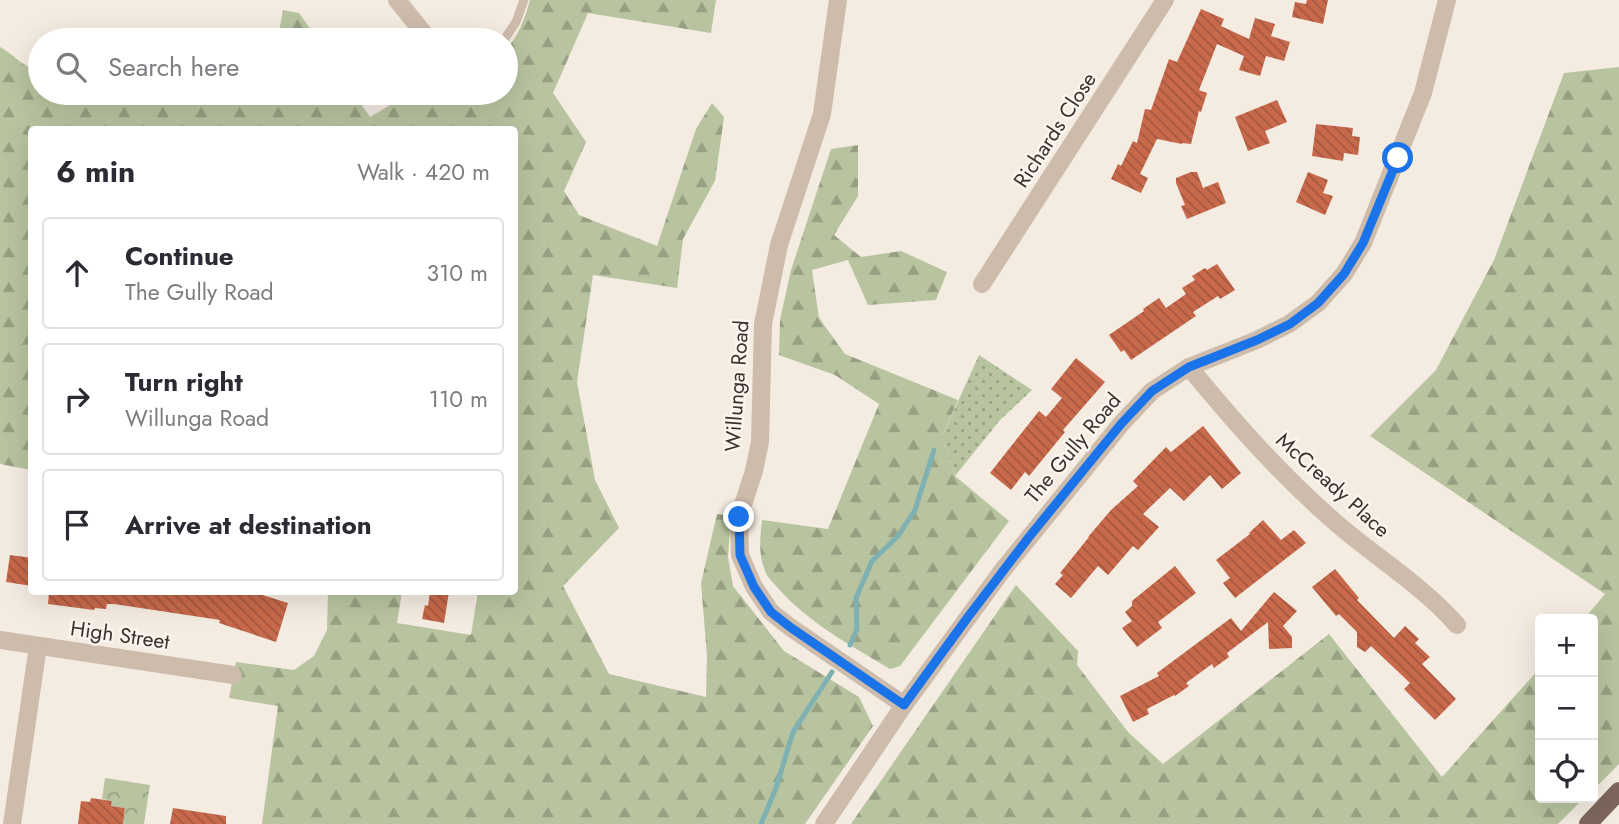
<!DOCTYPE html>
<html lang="en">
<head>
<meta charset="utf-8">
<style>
  :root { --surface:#fff; --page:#f2f2f3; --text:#2b2b33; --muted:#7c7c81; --line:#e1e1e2 }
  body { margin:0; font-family:Jost,sans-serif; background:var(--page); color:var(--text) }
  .controls { position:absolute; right:21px; bottom:21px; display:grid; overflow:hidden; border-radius:7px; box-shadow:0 7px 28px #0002 }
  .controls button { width:63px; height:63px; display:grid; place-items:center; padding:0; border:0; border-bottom:2px solid var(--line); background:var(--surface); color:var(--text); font:35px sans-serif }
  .stop { position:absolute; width:21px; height:21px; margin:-16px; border:5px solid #1a73e8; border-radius:50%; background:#fff }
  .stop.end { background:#1a73e8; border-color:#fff; box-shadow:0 2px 7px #0008 }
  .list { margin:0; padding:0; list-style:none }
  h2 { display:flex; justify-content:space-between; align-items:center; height:91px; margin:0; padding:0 28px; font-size:30px }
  h2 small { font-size:23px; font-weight:400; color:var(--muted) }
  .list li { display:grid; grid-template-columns:46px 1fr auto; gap:21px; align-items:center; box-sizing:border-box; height:112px; margin:0 14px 14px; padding:0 14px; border:2px solid var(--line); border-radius:7px }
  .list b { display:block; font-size:26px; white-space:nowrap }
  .list p { margin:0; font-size:23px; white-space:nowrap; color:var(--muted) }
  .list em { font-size:23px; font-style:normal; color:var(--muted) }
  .icon { flex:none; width:38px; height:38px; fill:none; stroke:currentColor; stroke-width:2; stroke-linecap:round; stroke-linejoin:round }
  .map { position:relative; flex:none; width:1619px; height:824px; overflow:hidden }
  .search { position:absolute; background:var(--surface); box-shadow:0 7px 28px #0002; left:28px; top:28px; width:490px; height:77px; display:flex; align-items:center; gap:18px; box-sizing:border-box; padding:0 24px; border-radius:38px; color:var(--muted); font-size:26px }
  .panel { position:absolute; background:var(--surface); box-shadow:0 7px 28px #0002; left:28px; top:126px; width:490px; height:469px; border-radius:7px }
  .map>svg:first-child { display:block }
  .grass { fill:url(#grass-dots) }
  .forest { fill:url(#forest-firs) }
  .park { fill:url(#park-crowns) }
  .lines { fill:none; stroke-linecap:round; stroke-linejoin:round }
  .stream { stroke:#7fb0b2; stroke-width:5 }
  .building { fill:url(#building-back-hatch) }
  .lane { stroke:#cdbbac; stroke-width:9 }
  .street { stroke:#cdbbac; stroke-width:18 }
  .primary { stroke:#7d675c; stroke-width:18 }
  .route { stroke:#1a73e8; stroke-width:9 }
  .labels { text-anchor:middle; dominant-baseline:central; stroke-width:5; stroke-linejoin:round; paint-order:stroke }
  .street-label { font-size:21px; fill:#3b302b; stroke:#fbf5ee }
</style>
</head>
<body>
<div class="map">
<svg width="1619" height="824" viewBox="0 0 1619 824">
  <defs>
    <pattern id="grass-dots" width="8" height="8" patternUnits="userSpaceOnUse" patternTransform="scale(1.75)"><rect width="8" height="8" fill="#b8c4a0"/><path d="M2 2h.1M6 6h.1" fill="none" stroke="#97a083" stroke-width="1.8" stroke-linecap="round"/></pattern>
    <pattern id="forest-firs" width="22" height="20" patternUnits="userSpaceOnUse" patternTransform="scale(1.75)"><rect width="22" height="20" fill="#b8c4a0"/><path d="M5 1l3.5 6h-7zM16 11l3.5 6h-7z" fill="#97a083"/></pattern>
    <pattern id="park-crowns" width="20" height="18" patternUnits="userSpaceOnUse" patternTransform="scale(1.75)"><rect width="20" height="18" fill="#b8c4a0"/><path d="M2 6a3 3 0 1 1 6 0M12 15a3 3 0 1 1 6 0" fill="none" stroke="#97a083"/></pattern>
    <pattern id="building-back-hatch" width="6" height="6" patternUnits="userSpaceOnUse" patternTransform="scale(1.75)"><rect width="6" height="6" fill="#c8694b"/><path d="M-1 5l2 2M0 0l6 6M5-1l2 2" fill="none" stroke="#a4573f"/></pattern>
  </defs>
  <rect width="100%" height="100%" fill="#f4ebe1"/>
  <path class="grass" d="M979 355 1032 390 1000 420 955 476 942 437Z"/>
  <g class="forest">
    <path d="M530 0H716L711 33 588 13 553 93 586 142 564 191 579 215 657 246 696 129 712 103 724 117 715 181 683 239 677 288 593 275 577 382 595 480 619 528 563 586 609 674 706 697 707 656 701 583 717 514 731 516 728 557 733 586 784 651 859 697 873 726 805 824H262L278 706 229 698 236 662 294 670 314 656 327 630 328 592H402L397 623 471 635 478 592H514V130H32L31 470 0 464V47C17 56 21 68 40 68V93H353L370 117 411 93H506V50C519 35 525 18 530 0Z"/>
    <path d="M283 10 299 13 318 40H274L279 32Z"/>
    <path d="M1619 67V764L1593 790V619H1584L1605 594 1370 436 1436 370 1494 260 1564 73Z"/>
    <path d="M858 145V196L834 235 861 257 901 251 947 272 936 300 868 305 848 260 812 270 819 318 845 354 958 400 942 437 955 476 1009 521 900 666 890 669C850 645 807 622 776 586 773 582 768 578 766 573 758 556 760 538 762 520L828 529 879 404 835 375 779 355 780 320 791 270 831 149Z"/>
    <path d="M1016 585 1078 651 1077 665 1128 732 1163 764 1329 634 1442 777 1540 668V798H1584L1558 824H851Z"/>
  </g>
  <path class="park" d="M105 778 150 785 144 824H123L125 808 111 806 112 801 102 799Z"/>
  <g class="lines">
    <g class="stream">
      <path d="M850 645 857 629 856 598 872 561 898 536 915 510 934 450"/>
      <path d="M761 824 776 788 793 732 832 672"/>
    </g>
  </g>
  <g class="building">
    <path d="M1307 0H1328L1323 24 1292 17 1295 2 1306 4Z"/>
    <path d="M1201 9 1224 19 1221 26 1249 39 1255 18 1275 24 1271 36 1290 42 1284 61 1266 56 1260 76 1239 70 1244 56 1217 44 1199 90 1207 93 1201 112 1199 111 1191 144 1182 143V144L1157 139 1140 174 1148 178 1141 193 1111 179 1118 164 1121 166 1133 141 1137 143 1145 109 1151 110 1169 59 1177 62Z"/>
    <path d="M1277 100 1287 122 1265 131 1270 143 1248 151 1235 117Z"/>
    <path d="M1316 124 1353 128 1352 136 1360 137 1358 155 1344 153 1343 161 1312 156Z"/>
    <path d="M1191 172H1197L1203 188 1218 182 1226 203 1187 219 1181 206 1185 205 1176 183V178Z"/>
    <path d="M1308 172 1328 180 1323 193 1333 196 1325 215 1296 202Z"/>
    <path d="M1217 264 1235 290 1220 299 1218 296 1193 312 1196 316 1131 360 1124 350 1121 352 1109 335 1144 311 1143 309 1159 298 1166 308 1186 294 1182 288 1195 280 1192 276 1205 268 1207 270Z"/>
    <path d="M1076 358 1105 382 1063 430 1065 432 1029 476 1025 472 1011 490 990 473 1039 411 1046 417 1062 398 1051 389Z"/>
    <path d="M1203 426 1241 473 1222 489 1210 475 1184 501 1170 488 1143 514 1159 527 1138 550 1133 546 1108 575 1098 566 1071 598 1055 584 1063 575 1060 573 1089 537H1088L1111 510 1138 486 1133 481 1166 447 1171 452Z"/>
    <path d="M1263 520 1281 540 1294 530 1306 543 1235 598 1223 583 1230 578 1216 560 1250 534 1249 533Z"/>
    <path d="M10 555 32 558V586L6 582Z"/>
    <path d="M1175 566 1196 593 1158 622 1162 628 1137 647 1122 628 1132 621 1125 612 1132 606V601Z"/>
    <path d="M1335 569 1359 598 1357 600 1394 638 1405 626 1419 639 1415 643 1430 657 1422 664 1456 699 1435 720 1404 689 1410 683 1371 646 1365 652 1357 647V632L1339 614 1336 616 1312 587Z"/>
    <path d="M49 592H253L288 603 276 642 219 623 220 620 114 604H107L106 609 95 608 94 610 48 604Z"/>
    <path d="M430 592H449L444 623 422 619 425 605 428 606Z"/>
    <path d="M1274 592 1297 611 1283 626 1292 637V648L1269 649 1268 622 1227 653 1229 657 1214 668 1212 664 1186 683 1189 686 1175 696 1174 695 1147 709 1149 714 1133 722 1120 696 1159 676 1157 673 1231 618 1241 631Z"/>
    <path d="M91 798 112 801 111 806 125 808 123 824H78L81 801 90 802Z"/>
    <path d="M173 808 226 816V824H170Z"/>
  </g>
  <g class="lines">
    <path class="lane" d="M504 40 516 22 524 0"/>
    <g class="street">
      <path d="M397 0 429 40"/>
      <path d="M838 0 822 114 779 245 763 324 760 442 754 471 739 517 740 555 754 587 771 612 790 627 904 705"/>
      <path d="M982 284 1165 0"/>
      <path d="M1189 367C1235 423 1280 474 1335 522 1375 557 1422 585 1457 625"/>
      <path d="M0 640 233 675"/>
      <path d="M12 824 38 646"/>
      <path d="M824 824 904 705 1002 571 1121 424 1152 391 1189 367 1257 340 1289 324 1318 303 1344 274 1363 243 1423 93 1447 0"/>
    </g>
    <path class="primary" d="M1588 824 1619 791"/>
  </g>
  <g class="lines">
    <path class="route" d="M739 517 740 555 754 587 771 612 790 627 904 705 968 617 1029 537 1121 424 1152 391 1189 367 1257 340 1290 324 1318 303 1344 274 1363 243 1398 158"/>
  </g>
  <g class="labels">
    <g class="street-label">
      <text transform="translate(1055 130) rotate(-57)">Richards Close</text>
      <text transform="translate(737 386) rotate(-86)">Willunga Road</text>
      <text transform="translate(1073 448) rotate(-50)">The Gully Road</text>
      <text transform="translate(1333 485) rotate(42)">McCready Place</text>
      <text transform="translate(120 635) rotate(8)">High Street</text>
    </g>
  </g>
</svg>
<div class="controls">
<button>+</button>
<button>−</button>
<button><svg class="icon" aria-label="locate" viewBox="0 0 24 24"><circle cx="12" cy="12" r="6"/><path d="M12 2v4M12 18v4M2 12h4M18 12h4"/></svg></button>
</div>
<div class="stop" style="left:1398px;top:158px"></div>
<div class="stop end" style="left:739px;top:517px"></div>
<div class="search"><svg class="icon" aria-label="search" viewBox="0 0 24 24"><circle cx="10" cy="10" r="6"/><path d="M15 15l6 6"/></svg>Search here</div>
<section class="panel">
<h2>6 min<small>Walk · 420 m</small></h2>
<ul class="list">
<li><svg class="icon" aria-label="ahead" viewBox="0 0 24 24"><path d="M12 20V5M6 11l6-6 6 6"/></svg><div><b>Continue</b><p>The Gully Road</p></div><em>310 m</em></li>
<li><svg class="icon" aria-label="right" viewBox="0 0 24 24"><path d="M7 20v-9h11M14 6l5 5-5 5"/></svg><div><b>Turn right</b><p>Willunga Road</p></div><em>110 m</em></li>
<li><svg class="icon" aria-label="arrive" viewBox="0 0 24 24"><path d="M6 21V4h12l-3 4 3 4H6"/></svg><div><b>Arrive at destination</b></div></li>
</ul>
</section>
</div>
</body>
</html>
